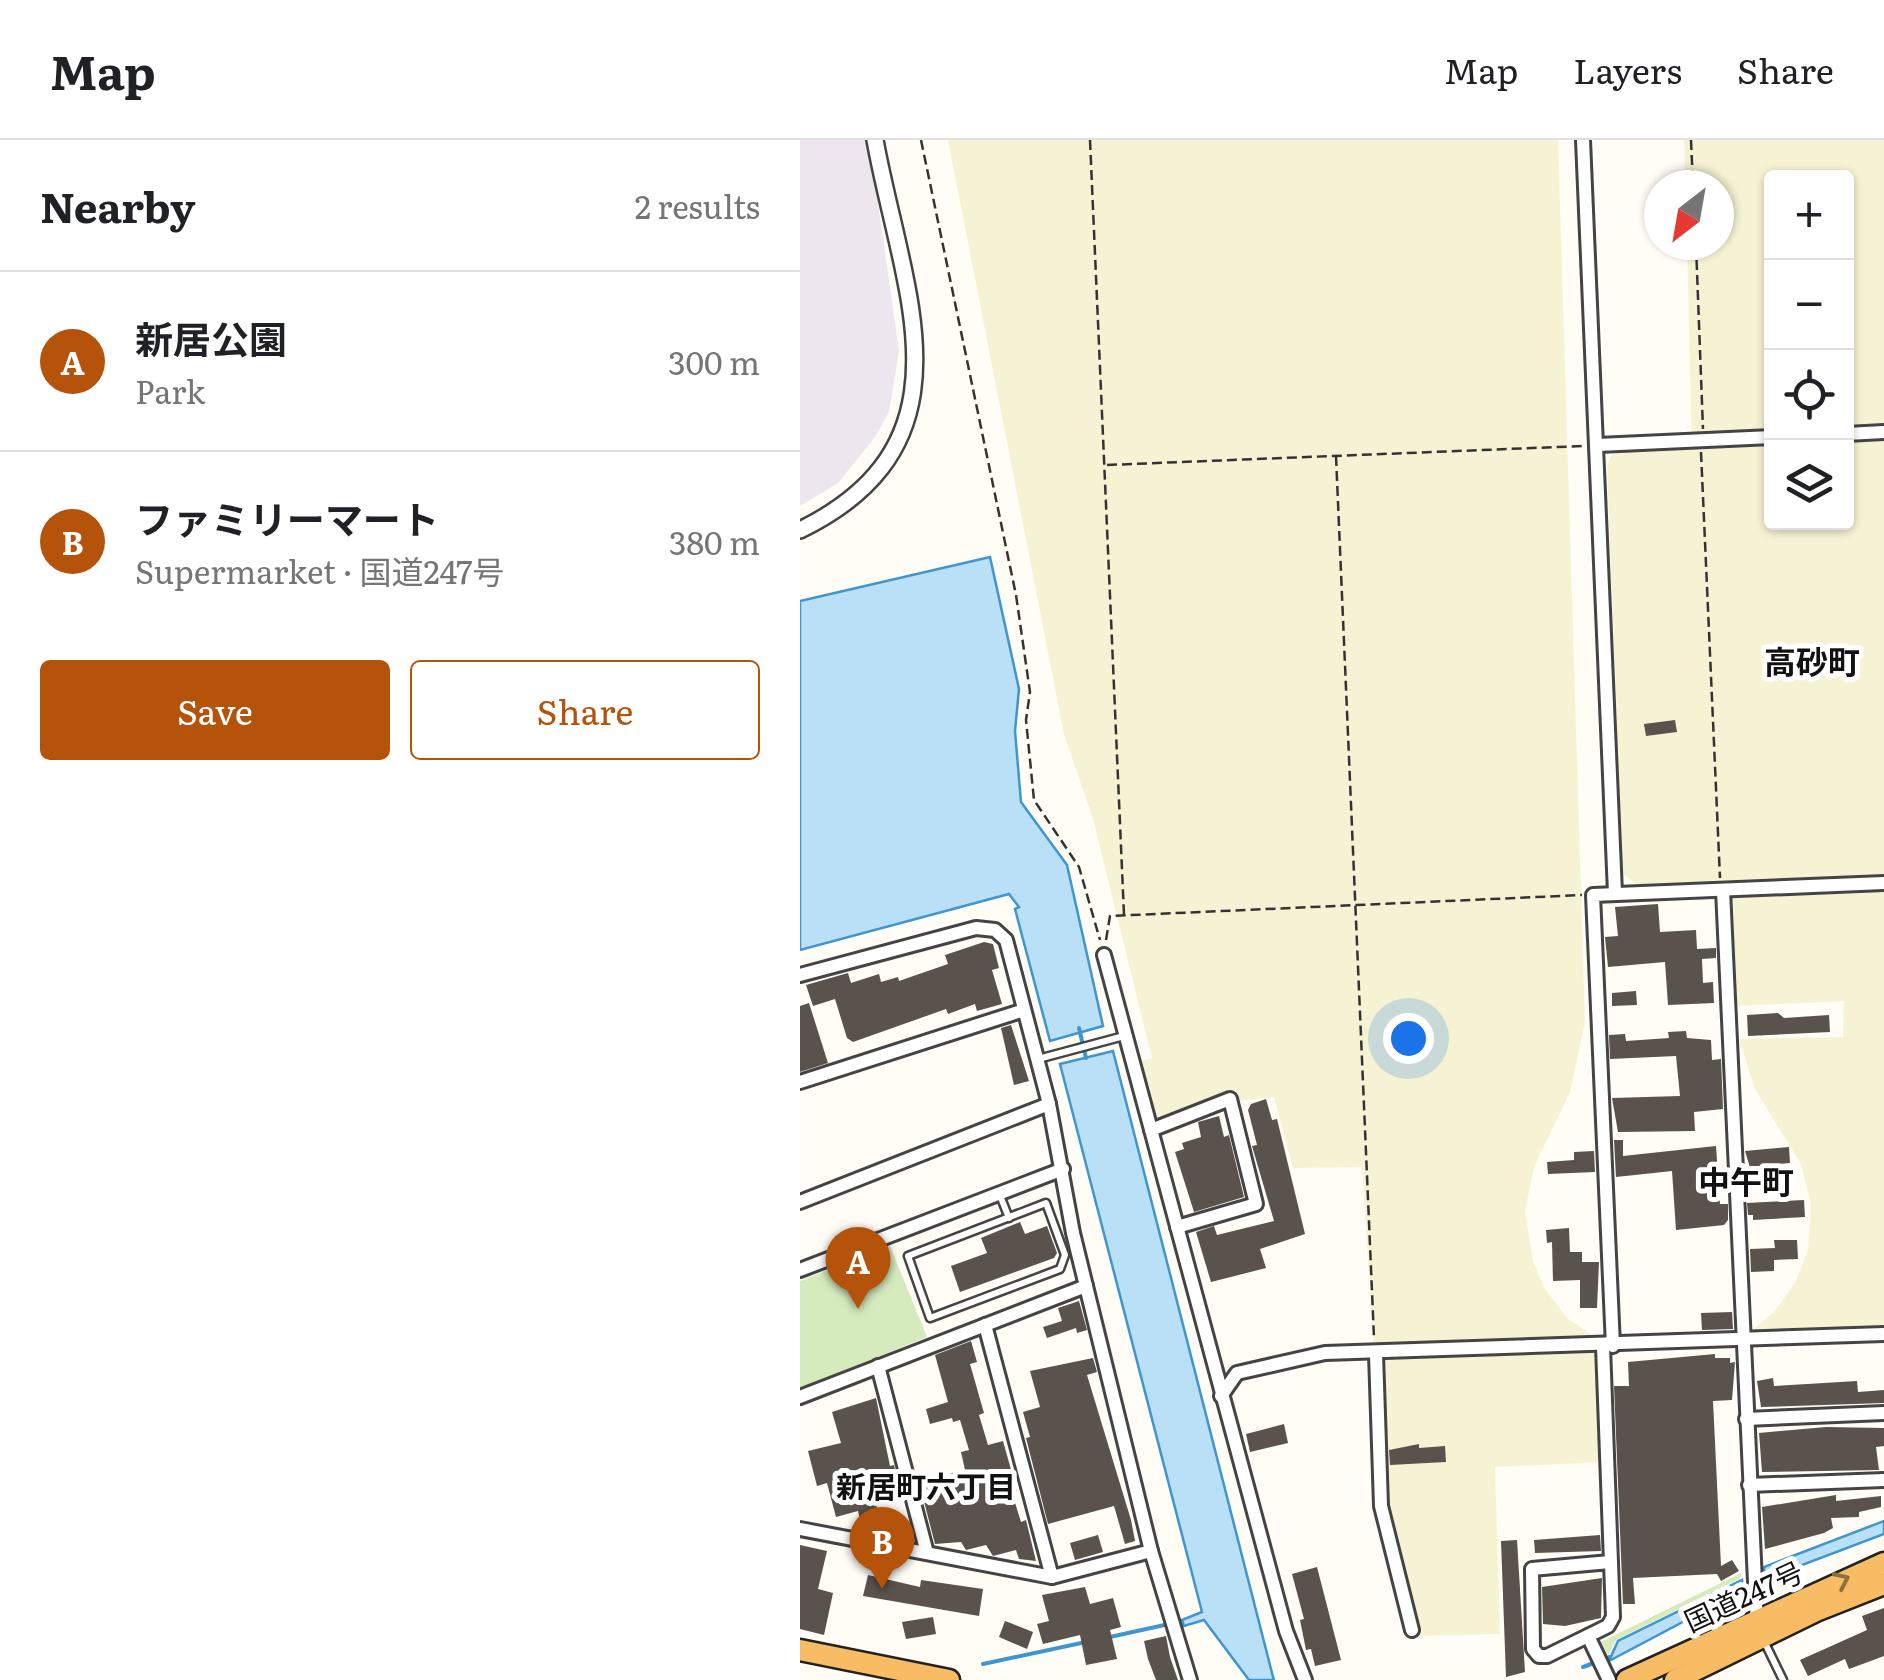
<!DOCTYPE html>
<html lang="en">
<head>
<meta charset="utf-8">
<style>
  :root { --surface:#fff; --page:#f6f6f6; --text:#202124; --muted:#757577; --line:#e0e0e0; --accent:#b45309 }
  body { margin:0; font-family:Literata,"Noto Sans JP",serif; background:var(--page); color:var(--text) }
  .controls { position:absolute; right:30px; top:30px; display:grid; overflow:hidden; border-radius:10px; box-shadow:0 2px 8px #0004 }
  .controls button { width:90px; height:90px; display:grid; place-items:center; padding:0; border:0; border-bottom:2px solid var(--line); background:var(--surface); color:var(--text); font:50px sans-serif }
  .compass { position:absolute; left:844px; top:30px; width:90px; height:90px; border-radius:50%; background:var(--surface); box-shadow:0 2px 8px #0004; rotate:211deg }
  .you { position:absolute; left:608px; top:898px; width:35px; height:35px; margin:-25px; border:8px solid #fff; border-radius:50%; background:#1a73e8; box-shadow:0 0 0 15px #1a73e833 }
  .badge { display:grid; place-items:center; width:65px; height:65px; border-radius:50%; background:var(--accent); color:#fff; font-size:32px; font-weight:700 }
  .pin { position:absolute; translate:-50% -82px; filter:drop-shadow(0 2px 5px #0008) }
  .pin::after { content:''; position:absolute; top:52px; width:35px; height:30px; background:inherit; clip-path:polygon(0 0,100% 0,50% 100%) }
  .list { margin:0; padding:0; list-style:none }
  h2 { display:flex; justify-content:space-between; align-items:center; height:130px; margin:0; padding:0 40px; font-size:42px }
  h2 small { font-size:32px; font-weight:400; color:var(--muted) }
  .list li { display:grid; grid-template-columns:65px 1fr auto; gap:30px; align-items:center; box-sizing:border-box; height:180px; padding:0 40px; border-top:2px solid var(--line) }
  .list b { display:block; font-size:38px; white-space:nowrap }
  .list p { margin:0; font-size:32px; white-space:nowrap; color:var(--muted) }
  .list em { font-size:32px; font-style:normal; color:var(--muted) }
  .actions { display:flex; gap:20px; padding:30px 40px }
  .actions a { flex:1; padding:22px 0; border:2px solid var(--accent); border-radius:10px; text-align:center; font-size:35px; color:var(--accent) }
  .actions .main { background:var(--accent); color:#fff }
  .icon { flex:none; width:55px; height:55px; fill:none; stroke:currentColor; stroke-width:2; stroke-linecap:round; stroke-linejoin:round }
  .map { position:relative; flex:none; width:1084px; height:1540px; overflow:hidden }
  header { display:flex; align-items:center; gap:60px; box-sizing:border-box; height:140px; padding:0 50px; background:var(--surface); border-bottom:2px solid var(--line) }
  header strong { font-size:48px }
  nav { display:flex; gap:55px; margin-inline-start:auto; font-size:35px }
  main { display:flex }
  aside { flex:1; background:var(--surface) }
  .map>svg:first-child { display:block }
  .industrial { fill:#eee6ef }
  .farmland { fill:#f6f3d4; fill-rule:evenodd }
  .green { fill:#d5ebbd }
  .water { fill:#b9e0f7; stroke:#3f96cf; stroke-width:2.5 }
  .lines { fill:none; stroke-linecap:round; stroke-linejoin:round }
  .stream { stroke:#3f96cf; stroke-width:4 }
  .building { fill:#5a524d }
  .service-casing { stroke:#444; stroke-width:11 }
  .minor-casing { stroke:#444; stroke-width:18 }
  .tertiary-casing { stroke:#444; stroke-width:20 }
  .trunk-casing { stroke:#222; stroke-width:25 }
  .path { stroke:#333; stroke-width:2.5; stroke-dasharray:10 5; stroke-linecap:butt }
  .service { stroke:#fff; stroke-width:6 }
  .minor { stroke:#fff; stroke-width:12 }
  .tertiary { stroke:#fff; stroke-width:15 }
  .trunk { stroke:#f7bc64; stroke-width:20 }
  .oneway { stroke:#906f3f }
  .labels { text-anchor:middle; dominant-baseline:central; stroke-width:10; stroke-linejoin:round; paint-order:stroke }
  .street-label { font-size:28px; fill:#111; stroke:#fff }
  .neighbourhood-label { font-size:30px; font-weight:bold; fill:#111; stroke:#fff }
  .quarter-label { font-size:32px; font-weight:bold; fill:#111; stroke:#fff }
</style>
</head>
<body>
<header>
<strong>Map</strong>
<nav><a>Map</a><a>Layers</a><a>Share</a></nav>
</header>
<main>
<aside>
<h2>Nearby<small>2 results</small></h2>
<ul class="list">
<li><span class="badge">A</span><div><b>新居公園</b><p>Park</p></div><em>300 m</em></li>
<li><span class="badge">B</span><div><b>ファミリーマート</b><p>Supermarket · 国道247号</p></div><em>380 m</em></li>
</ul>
<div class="actions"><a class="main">Save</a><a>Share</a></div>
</aside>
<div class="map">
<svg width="1084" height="1540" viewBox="0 0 1084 1540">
  <rect width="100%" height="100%" fill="#fffdf5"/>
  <path class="industrial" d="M0 0H69L99 211 89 272 75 297 38 343 0 366Z"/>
  <g class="farmland">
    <path d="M148 0H758L785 882 770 952 734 1027 725 1071 733 1122 745 1149 767 1178 799 1200 803 1322 695 1327 700 1494 616 1496 584 1365 562 1027 493 1028 474 957 437 961 432 950 363 978 352 973 338 922 352 918 293 679 264 594Z"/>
    <path d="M884 0H1084V1190L951 1191 974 1172 995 1143 1008 1110 1011 1064 1001 1024 955 949 939 899 1043 897 1044 861 933 866 927 745 840 747 823 734 807 326 813 312 892 307 887 105H919V45H885ZM972 38H1046V382H972Z"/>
  </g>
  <g class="green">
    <path d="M90 1106 127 1197 0 1248V1141Z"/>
    <path d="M941 1433V1438L816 1500 808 1515 801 1502Z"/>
  </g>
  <g class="water">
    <path d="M190 417 219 549 215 591 221 662 267 725 303 886 250 901 215 769 219 767 209 754 0 810V461Z"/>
    <path d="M313 911 473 1537 474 1540H449L404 1480 384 1486 382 1480 402 1472 260 924Z"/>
    <path d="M1084 1381V1394L965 1439 964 1427Z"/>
    <path d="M942 1440 943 1450 809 1521 818 1501Z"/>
  </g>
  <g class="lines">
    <g class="stream">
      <path d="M279 888 286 918"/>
      <path d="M310 1497 369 1484"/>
      <path d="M183 1524 286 1502"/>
      <path d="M783 1527 810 1517"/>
    </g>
  </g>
  <g class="building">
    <path d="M875 580 877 592 846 596 844 584Z"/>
    <path d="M858 764 860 792 896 790 897 809 916 808V818L902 819 903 843 913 842 914 863 868 865 865 822 808 827 805 797 818 796 815 767Z"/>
    <path d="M184 802 193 804 199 828 192 830 202 864 177 871 175 864 148 874 146 869 53 902 47 898 35 859 13 866 6 845 48 833 51 843 79 834 81 842 98 837 99 841 148 824 145 815Z"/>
    <path d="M836 851 837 865 812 866V853Z"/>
    <path d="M9 863 28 923 0 932V866Z"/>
    <path d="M978 873 984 878 1029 875 1030 892 948 896 947 875Z"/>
    <path d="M211 885 229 941 214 945 201 888Z"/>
    <path d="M886 891 887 898 911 900 912 920 921 919 923 969 894 972 895 991 818 992 812 958 880 956 876 916 810 919 809 895 825 894 826 901 869 898 868 892Z"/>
    <path d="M466 959 472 980 477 979 505 1094 460 1109 466 1128 411 1142 396 1092 414 1086 417 1095 474 1081 452 1006 457 1005 448 970 451 964Z"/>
    <path d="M419 976 424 997 429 995 444 1057 394 1072 375 1012 384 1009 382 1003 401 997 398 982Z"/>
    <path d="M814 1000H823V1016L916 1006 920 1064H928V1080L924 1085 876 1090 872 1031 816 1037Z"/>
    <path d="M989 1007 990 1023 978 1024 980 1042 955 1044 945 1011Z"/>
    <path d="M794 1011 795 1032 748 1034 747 1022 774 1020V1012Z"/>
    <path d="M1004 1060 1005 1077 953 1080V1075H948L947 1063Z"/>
    <path d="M220 1082 225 1094 247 1086 257 1113 254 1118 160 1152 151 1126 187 1113 181 1098Z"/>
    <path d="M769 1088 770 1112H782V1122H799L797 1168H780V1140L753 1141 752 1102 747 1103 746 1090Z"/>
    <path d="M974 1100H997L998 1119 974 1120V1131L951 1132 950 1109 975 1108Z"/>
    <path d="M279 1161 287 1190 277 1193 276 1188 247 1198 243 1187 262 1181 258 1168Z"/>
    <path d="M932 1172 933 1189 902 1190 901 1173Z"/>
    <path d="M171 1201 177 1222 170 1224 184 1273 179 1275 188 1305 203 1301 217 1351 212 1353 221 1382 226 1380 236 1421 219 1419 216 1410 193 1416 186 1405 166 1410 161 1402 135 1404 119 1342 165 1330 161 1312 169 1310 160 1280 153 1282 152 1278 130 1284 126 1269 148 1262 135 1215Z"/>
    <path d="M915 1214V1218H930V1223L935 1222 932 1260 913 1261 921 1426 932 1420 939 1431 921 1441 917 1434 833 1438 835 1464H823L814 1246H829L828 1222Z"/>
    <path d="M293 1218 297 1232 287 1235 331 1380 335 1401 325 1404 314 1366 248 1384 226 1298 230 1297 223 1272 240 1267 230 1231Z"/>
    <path d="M973 1238 974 1246 1057 1241 1058 1252 1084 1250V1263L961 1267 957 1241Z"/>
    <path d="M76 1258 90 1326 94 1325 98 1342 72 1350 79 1375 60 1380 58 1371 36 1377 27 1343 17 1346 8 1311 41 1303 32 1272Z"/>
    <path d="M484 1284 488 1303 450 1312 446 1294Z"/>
    <path d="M1026 1287 1084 1288V1306L1076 1307 1079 1330 962 1332 959 1293Z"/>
    <path d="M619 1304V1308L645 1306 646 1322 590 1325 589 1310Z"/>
    <path d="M1036 1355V1361L1081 1356V1367L1059 1372V1377L1031 1378 1033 1388 1024 1393 965 1409 962 1367Z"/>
    <path d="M298 1395 303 1412 275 1420 270 1403Z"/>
    <path d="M800 1395 801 1411 735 1413 734 1400Z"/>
    <path d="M717 1400 725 1532 706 1537 701 1401Z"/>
    <path d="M0 1405 27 1411 18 1449 33 1453 24 1495 0 1489Z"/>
    <path d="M517 1427 541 1520 515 1526 511 1509 506 1510 500 1480 504 1479 492 1434Z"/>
    <path d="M68 1435 120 1447 121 1440 183 1449 179 1476 63 1456Z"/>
    <path d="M802 1438 801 1478 765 1486 743 1484 742 1447Z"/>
    <path d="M285 1447 290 1464 313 1458 321 1487 310 1490 317 1519 286 1525 280 1495 243 1504 237 1484 249 1481 242 1455Z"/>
    <path d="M1084 1468V1516L1049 1529 1045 1519 1008 1536 1000 1520 1067 1490 1062 1476Z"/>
    <path d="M133 1477 136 1494 106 1499 102 1482Z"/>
    <path d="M205 1481 233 1492 227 1509 199 1497Z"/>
    <path d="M366 1496 370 1517 378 1540H356L348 1519 344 1501Z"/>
  </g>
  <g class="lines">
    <defs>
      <g id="service">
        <path d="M238 919 324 896"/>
        <path d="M199 1053 209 1078"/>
        <path d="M246 1063 265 1115 260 1129 130 1178 108 1116Z"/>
        <path d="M964 1501 983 1540"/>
      </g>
      <g id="minor">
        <path d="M783 0 815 753"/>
        <path d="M1046 294 1084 292"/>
        <path d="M798 305 972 297"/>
        <path d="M923 750 957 1485"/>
        <path d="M304 815 486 1491 505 1540"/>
        <path d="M0 835 176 788 195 790 206 800 249 964 273 1093 351 1411 390 1540"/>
        <path d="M0 942 224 870"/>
        <path d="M351 990 430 959 456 1064 377 1087"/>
        <path d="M0 1062 249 964"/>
        <path d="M0 1130 263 1029"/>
        <path d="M185 1185 252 1437"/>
        <path d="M803 1206 813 1477 808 1486 747 1516H739L733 1509 732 1429 810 1422"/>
        <path d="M813 1206 793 755 1084 743"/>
        <path d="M576 1214 581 1366 612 1490"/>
        <path d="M78 1226 127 1413"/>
        <path d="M421 1256 437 1233 525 1213 1084 1194"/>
        <path d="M0 1257 286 1146"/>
        <path d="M946 1279 1084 1273"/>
        <path d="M949 1345 1084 1340"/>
        <path d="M0 1389 252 1437 351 1411"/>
        <path d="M788 1496 809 1540"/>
      </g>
      <path id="tertiary" d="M0 390C179 303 102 150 75 0"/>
      <g id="trunk">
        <path d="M0 1510 149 1540"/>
        <path d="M827 1540 1084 1423"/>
        <path d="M875 1540 1016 1471 1084 1444"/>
      </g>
    </defs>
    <use href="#service" class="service-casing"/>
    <use href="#minor" class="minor-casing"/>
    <use href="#tertiary" class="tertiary-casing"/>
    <use href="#trunk" class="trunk-casing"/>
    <g class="path">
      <path d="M121 0 216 455 230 552 226 580 234 660 279 727 300 800"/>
      <path d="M290 0 324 775"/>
      <path d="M891 0 893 45"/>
      <path d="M896 105 903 289"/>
      <path d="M901 312 920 738"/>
      <path d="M536 316 574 1198"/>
      <path d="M307 325 783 306"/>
      <path d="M306 800 310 776 782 755"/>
    </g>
    <use href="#service" class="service"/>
    <use href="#minor" class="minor"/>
    <use href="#tertiary" class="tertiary"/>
    <use href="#trunk" class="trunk"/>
  </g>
  <defs><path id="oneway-chevron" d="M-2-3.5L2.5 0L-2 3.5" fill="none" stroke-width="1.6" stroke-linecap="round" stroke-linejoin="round" transform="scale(2.5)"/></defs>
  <use class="oneway" href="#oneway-chevron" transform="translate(1042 1440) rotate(-25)"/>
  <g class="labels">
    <g class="street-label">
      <text transform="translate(943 1455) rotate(-25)">国道247号</text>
    </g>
    <g class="neighbourhood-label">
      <text x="126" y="1345">新居町六丁目</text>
    </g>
    <g class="quarter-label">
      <text x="1012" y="520">高砂町</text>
      <text x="946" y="1040">中午町</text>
    </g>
  </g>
</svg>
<div class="controls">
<button>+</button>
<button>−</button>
<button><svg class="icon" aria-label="locate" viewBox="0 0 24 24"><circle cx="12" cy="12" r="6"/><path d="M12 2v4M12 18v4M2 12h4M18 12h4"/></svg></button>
<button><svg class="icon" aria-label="layers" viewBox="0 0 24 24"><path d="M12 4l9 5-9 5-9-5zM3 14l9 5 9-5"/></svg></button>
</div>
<svg class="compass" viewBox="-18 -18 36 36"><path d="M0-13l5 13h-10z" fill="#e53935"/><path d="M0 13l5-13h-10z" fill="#757577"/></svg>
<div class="you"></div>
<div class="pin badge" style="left:58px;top:1169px">A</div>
<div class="pin badge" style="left:82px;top:1449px">B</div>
</div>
</main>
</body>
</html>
